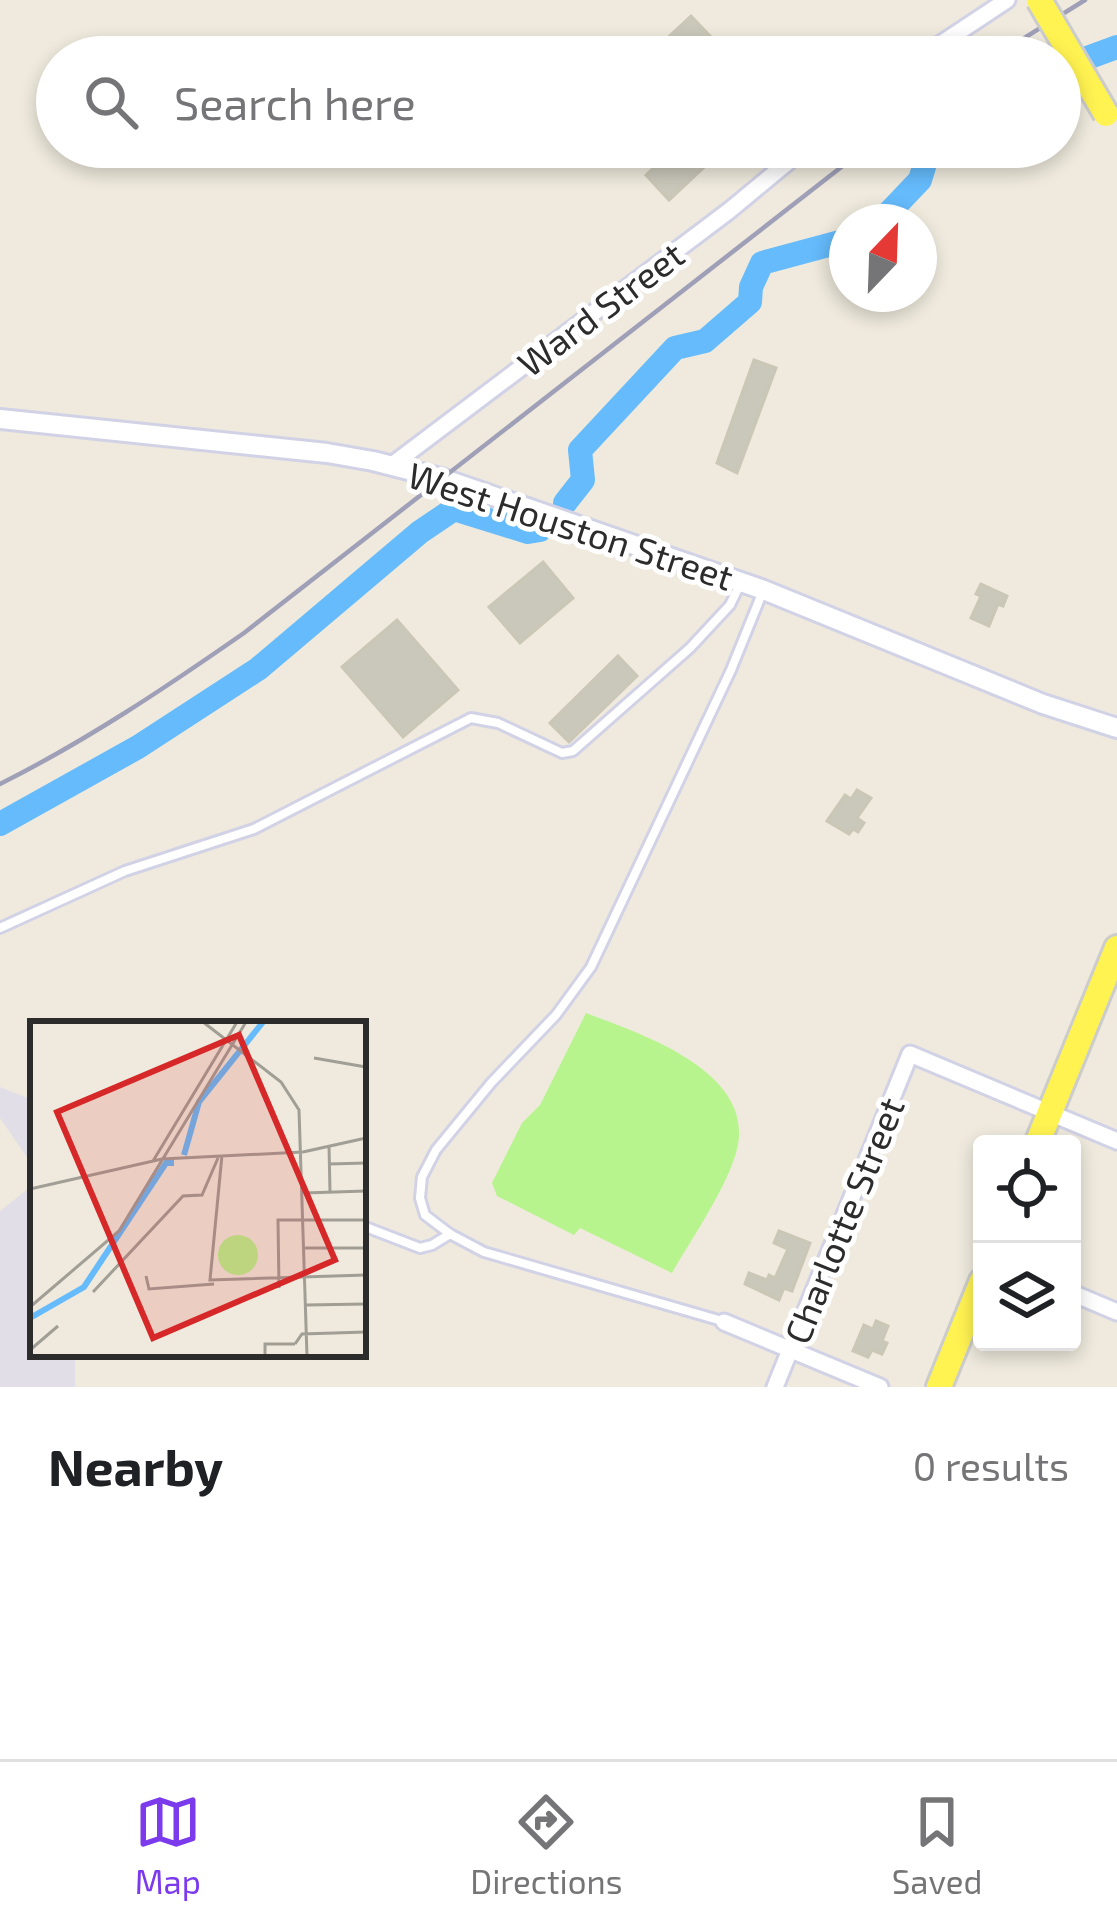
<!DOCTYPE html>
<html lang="en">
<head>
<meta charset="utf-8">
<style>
  :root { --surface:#fff; --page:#f6f6f6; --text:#202124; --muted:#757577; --line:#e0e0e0; --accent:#7c3aed }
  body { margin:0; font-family:"Exo 2",sans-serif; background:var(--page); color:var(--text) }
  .controls { position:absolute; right:36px; bottom:36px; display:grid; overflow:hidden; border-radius:12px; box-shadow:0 6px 18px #0003 }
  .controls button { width:108px; height:108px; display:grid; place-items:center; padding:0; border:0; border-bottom:3px solid var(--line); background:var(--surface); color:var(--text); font:60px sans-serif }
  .compass { position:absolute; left:829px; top:204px; width:108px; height:108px; border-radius:50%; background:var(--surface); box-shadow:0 6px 18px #0003; rotate:23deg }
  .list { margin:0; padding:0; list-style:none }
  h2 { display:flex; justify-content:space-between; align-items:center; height:156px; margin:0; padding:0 48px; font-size:51px }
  h2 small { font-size:39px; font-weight:400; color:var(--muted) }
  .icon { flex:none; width:66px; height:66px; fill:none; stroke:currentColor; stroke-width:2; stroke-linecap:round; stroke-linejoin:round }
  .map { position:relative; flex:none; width:1117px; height:1387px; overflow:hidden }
  .search { position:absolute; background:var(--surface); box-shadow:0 6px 18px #0003; left:36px; right:36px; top:36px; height:132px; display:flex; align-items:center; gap:30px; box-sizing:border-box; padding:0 42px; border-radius:66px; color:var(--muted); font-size:45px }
  .sheet { height:372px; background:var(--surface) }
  nav { display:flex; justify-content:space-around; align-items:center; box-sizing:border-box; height:168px; border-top:3px solid var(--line); background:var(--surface); font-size:33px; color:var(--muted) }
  nav a { display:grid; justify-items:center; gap:6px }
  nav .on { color:var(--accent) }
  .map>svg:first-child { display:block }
  .industrial { fill:#e2dee7 }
  .pitch { fill:#b8f48e }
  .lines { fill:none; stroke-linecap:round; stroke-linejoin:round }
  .river { stroke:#65bbfc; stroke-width:24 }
  .building { fill:#cac8bb; stroke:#cbc7b6; stroke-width:3 }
  .service-casing { stroke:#d2d2e6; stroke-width:14 }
  .minor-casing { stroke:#d2d2e6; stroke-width:21 }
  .tertiary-casing { stroke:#d2d2e6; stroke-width:24 }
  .primary-casing { stroke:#ccc; stroke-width:30 }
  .service { stroke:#fff; stroke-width:8 }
  .minor { stroke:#fff; stroke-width:15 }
  .tertiary { stroke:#fff; stroke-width:18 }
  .primary { stroke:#fff352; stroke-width:24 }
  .rail { stroke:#9f9fb8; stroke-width:4.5 }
  .primary-bridge-casing { stroke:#ccc; stroke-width:30; stroke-linecap:butt }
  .primary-bridge { stroke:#fff352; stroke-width:24 }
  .labels { text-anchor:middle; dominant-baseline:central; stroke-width:10; stroke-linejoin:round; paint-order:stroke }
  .street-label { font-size:36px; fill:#2c2c2c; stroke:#fff }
  .inset-river { fill:none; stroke:#65bbfc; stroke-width:6 }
  .inset-road { fill:none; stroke:#a19e96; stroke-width:3 }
  .view { fill:#d62828; fill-opacity:0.15; stroke:#d62828; stroke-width:6 }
  .inset-edge { fill:none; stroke:#2c2c2c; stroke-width:6 }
</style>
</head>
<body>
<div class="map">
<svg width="1117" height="1387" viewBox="0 0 1117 1387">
  <rect width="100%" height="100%" fill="#efeadd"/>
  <g class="industrial">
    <path d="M0 1087 33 1100V1166L0 1118Z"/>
    <path d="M33 1185V1354H75V1387H0V1211Z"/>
  </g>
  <path class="pitch" d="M586 1013C642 1034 756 1072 737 1149 729 1184 691 1240 672 1273L580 1228 574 1235 497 1196 492 1183 522 1123 540 1105Z"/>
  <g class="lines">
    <g class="river">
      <path d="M1060 68 1117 47"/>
      <path d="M880 222 920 180 930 147"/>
      <path d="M565 503 583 480 580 450 675 348 705 341 750 302 751 287 762 263 847 240"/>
      <path d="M0 824 138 747 258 669 420 532 454 509 528 532 540 530"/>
    </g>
  </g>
  <g class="building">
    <path d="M691 16 730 57H647Z"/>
    <path d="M676 147H731L717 160 715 157 669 200 646 175Z"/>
    <path d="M754 360 776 368 737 473 717 463Z"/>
    <path d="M543 562 573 598 520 643 489 607Z"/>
    <path d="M981 584 1007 596 1003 606 998 604 989 626 971 618 981 596 976 594Z"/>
    <path d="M397 620 458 690 403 737 342 667Z"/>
    <path d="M618 656 637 676 569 742 550 723Z"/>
    <path d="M857 790 871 798 857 818 864 823 858 832 853 829 849 834 827 821 845 795 851 799Z"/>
    <path d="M779 1231 810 1243 792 1291 784 1288 779 1300 745 1284 749 1273 767 1280 769 1275 775 1278 788 1249 774 1243Z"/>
    <path d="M876 1321 888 1326 882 1341 887 1343 882 1354 872 1350 868 1357 853 1351 864 1325 873 1329Z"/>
  </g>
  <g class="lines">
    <defs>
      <g id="service">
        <path d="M0 928 125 871 254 829 471 718 498 723 562 753 573 751 690 648 730 605 741 582"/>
        <path d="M363 1226 420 1248 432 1245 450 1234"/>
        <path d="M722 1321 484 1252 450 1234 425 1215 420 1198 422 1177 436 1150 491 1083 556 1015 591 967 731 670 763 591"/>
      </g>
      <g id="minor">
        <path d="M921 57 1007 0"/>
        <path d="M392 465 730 210 806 147"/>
        <path d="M1072 1293 1117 1312"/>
        <path d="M724 1322 880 1387"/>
        <path d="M775 1387 910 1054 1117 1141"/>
      </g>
      <path id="tertiary" d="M0 419 327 453 373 461 444 479 764 590 1043 704 1117 728"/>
      <g id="primary">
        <path d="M1037 1144 1117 948"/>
        <path d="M939 1387 982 1281"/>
      </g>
    </defs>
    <use href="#service" class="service-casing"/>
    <use href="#minor" class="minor-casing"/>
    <use href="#tertiary" class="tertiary-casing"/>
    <use href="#primary" class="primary-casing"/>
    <use href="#service" class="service"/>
    <use href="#minor" class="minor"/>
    <use href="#tertiary" class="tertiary"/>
    <use href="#primary" class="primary"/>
    <g class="rail">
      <path d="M994 57 1085 0"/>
      <path d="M0 784C86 741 165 688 244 633L867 147"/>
    </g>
    <defs>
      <path id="primary-bridge" d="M1039 0 1106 114"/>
    </defs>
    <use href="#primary-bridge" class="primary-bridge-casing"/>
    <use href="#primary-bridge" class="primary-bridge"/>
  </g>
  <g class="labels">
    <g class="street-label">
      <text transform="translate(600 308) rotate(-37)">Ward Street</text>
      <text transform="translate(571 525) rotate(18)">West Houston Street</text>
      <text transform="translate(843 1220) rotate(-68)">Charlotte Street</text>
    </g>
  </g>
  <g transform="translate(30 1021)">
    <rect width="336" height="336" fill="#efeadd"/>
    <path d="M188 234a20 20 0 1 1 40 0a20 20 0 1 1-40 0Z" fill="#b8f48e"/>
    <path class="inset-river" d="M154 134 169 81 233 1M0 297 54 266 136 142H144"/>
    <path class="inset-road" d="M173 1 251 61 269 89 277 335M284 37 336 46M299 125 300 171M273 131 336 117M192 134 180 259 336 254M123 140 207 1M299 143 336 142M0 168 132 138 273 131M274 172 336 170M275 227H336M116 255 119 268 184 263M249 267 248 199H336M63 271 153 175 172 174 188 137M276 284 336 283M0 286 89 210 216 1M265 323 272 313 336 311M0 329 28 305M235 335V323H265"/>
    <path class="view" d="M209 14 305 239 123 317 27 91Z"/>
    <rect width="336" height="336" class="inset-edge"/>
  </g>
</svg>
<div class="controls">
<button><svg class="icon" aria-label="locate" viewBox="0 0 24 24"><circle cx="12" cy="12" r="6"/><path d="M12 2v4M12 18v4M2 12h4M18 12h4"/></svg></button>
<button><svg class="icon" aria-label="layers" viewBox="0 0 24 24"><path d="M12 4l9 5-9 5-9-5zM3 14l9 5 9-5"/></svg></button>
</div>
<svg class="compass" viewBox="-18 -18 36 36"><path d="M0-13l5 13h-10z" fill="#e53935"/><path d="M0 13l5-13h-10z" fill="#757577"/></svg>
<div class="search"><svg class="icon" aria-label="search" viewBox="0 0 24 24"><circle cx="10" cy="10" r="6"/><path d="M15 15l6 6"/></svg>Search here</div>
</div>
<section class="sheet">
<h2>Nearby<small>0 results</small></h2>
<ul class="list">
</ul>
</section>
<nav>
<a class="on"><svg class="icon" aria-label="map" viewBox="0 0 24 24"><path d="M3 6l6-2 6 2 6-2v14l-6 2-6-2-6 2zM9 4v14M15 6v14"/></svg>Map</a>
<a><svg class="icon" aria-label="directions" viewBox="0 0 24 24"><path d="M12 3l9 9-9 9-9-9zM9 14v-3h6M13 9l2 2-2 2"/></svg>Directions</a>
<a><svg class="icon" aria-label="saved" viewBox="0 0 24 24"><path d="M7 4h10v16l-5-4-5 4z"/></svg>Saved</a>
</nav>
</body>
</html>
